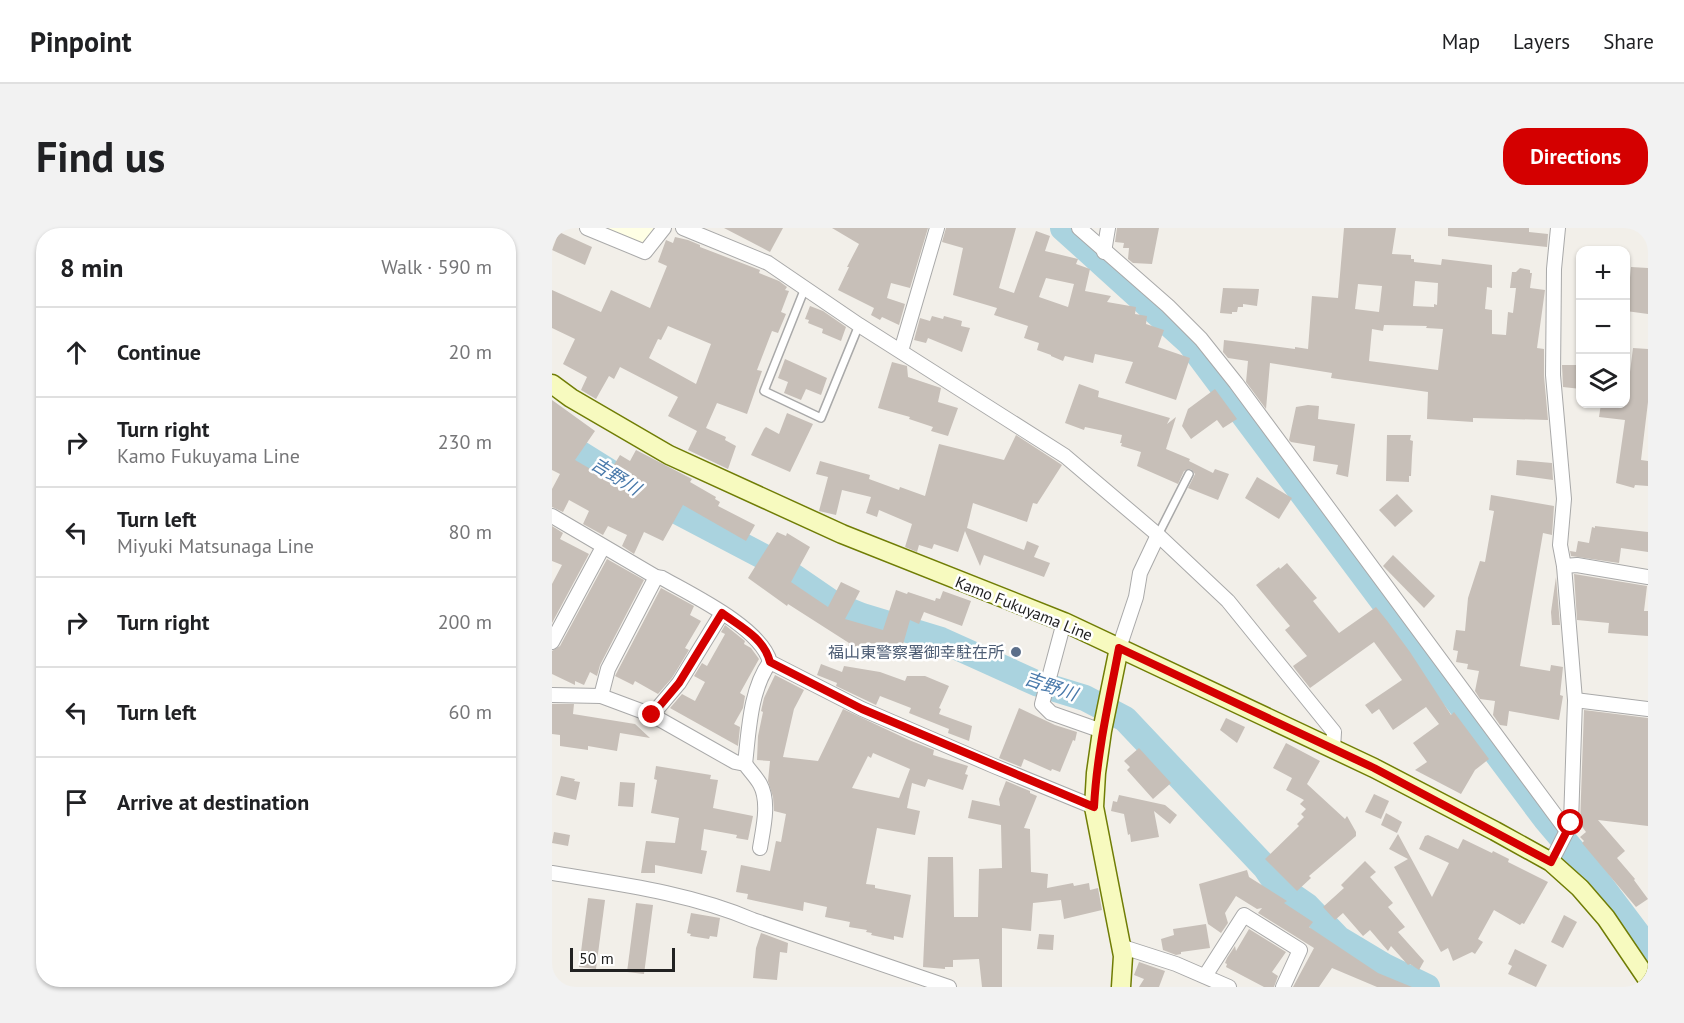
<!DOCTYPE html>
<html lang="en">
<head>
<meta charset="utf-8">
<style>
  :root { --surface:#fff; --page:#f2f2f2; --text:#202124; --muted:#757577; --line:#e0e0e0; --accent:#d40000 }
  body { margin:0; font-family:"PT Sans","Noto Sans JP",sans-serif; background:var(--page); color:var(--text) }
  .controls { position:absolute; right:18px; top:18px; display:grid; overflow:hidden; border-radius:12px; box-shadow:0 2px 4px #0004 }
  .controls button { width:54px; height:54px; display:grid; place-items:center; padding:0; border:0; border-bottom:2px solid var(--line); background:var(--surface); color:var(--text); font:30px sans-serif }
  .scale { position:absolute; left:18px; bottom:15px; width:105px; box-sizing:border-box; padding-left:6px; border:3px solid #222; border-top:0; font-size:16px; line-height:21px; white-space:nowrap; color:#222; -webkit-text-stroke:4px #fff; paint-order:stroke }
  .stop { position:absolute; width:18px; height:18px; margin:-14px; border:4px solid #d40000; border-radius:50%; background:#fff }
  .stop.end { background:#d40000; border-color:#fff; box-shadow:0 2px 6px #0008 }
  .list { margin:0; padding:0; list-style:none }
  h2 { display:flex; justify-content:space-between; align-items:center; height:78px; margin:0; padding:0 24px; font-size:26px }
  h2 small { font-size:20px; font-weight:400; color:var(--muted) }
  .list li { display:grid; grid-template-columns:39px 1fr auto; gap:18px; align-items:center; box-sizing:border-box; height:90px; padding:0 24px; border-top:2px solid var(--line) }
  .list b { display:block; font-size:22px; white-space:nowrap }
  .list p { margin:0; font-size:20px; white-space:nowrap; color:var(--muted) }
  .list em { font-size:20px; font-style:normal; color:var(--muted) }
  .icon { flex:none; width:33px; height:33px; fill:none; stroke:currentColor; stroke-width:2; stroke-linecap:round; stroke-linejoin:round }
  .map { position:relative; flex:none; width:1096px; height:759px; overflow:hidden; border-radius:24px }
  header { display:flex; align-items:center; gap:36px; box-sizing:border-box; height:84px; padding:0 30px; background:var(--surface); border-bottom:2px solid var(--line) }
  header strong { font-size:28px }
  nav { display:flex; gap:33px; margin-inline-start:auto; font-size:21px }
  .intro { display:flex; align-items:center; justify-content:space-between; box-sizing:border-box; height:144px; padding:0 36px }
  h1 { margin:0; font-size:42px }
  .button { padding:15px 27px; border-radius:24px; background:var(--accent); color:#fff; font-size:21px; font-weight:700 }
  main { display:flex; gap:36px; padding:0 36px }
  aside { flex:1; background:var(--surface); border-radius:24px; box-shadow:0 2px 4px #0004 }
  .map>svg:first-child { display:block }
  .education { fill:#ffffe5 }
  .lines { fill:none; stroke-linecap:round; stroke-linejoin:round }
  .river { stroke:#aad3df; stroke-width:26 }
  .building { fill:#c7bfb8; fill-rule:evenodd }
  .lane-casing { stroke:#a9a9a9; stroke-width:10 }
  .street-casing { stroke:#a9a9a9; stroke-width:16 }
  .secondary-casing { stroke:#707d05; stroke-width:21 }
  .lane { stroke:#fff; stroke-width:7 }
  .street { stroke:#fff; stroke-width:14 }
  .secondary { stroke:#f7fabf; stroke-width:18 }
  .route { stroke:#d40000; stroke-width:8 }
  .service-dot { fill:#5c6f8a; stroke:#fff; stroke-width:2 }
  .labels { text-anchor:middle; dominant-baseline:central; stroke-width:5; stroke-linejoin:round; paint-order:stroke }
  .street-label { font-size:16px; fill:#222; stroke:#fff }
  .service-label { font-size:16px; fill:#4e5e75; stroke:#fff; text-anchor:end }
  .water-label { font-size:18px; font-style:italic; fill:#4a7aab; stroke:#fff }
</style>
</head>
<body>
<header>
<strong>Pinpoint</strong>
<nav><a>Map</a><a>Layers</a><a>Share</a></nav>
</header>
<div class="intro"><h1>Find us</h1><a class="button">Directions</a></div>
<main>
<aside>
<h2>8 min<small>Walk · 590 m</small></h2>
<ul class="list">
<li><svg class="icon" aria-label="ahead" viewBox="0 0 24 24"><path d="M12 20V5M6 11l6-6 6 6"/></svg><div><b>Continue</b></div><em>20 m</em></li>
<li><svg class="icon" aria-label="right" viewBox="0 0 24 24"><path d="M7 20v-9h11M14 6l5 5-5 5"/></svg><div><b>Turn right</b><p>Kamo Fukuyama Line</p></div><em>230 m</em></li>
<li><svg class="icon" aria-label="left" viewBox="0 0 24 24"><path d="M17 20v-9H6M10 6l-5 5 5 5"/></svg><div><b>Turn left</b><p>Miyuki Matsunaga Line</p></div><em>80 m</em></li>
<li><svg class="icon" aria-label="right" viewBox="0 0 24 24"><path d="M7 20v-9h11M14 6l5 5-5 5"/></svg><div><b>Turn right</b></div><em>200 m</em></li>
<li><svg class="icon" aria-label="left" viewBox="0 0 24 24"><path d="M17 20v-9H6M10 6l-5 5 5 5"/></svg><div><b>Turn left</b></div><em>60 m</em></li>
<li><svg class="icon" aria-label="arrive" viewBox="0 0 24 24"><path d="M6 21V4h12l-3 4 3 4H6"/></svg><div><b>Arrive at destination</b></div></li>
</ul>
</aside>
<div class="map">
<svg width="1096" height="759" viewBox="0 0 1096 759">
  <rect width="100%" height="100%" fill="#f2efe9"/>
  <path class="education" d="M51 0H101L98 11 88 17Z"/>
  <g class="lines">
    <g class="river">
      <path d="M511 0 637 114 993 590 1042 648 1096 720"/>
      <path d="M0 208 96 268 216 331 283 377 310 388 389 412 484 455 533 470 573 491 713 639 726 658 755 678 787 711 832 738 875 759"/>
    </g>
  </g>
  <g class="building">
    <path d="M172 0H231L218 24Z"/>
    <path d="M280 0H376L358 60 339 55 335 70 353 76 347 97 330 89 328 92 319 87 322 80 286 62 297 39H295L307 16Z"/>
    <path d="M394 0H464L447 60 462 65 484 3 498 8 493 23 526 31 524 36 538 41 533 63 559 68 555 74 584 79 583 86 595 88 594 96 612 102 606 119 638 130 624 172 573 155 581 134 543 126 541 135 513 128 511 133 499 128V127L485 122 487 115 472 110 476 98 442 87 445 80 401 67 411 20 390 14ZM494 50 522 56 516 79 487 69Z"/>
    <path d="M565 0H607L600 36 581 35 576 31 577 20H571L572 15 563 14Z"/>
    <path d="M792 0H844L840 26 859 27V31H862V34L889 37 890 31 940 37V60L935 59 933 81 940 82V106L954 107 956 84 961 85 964 60H958L960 44H964L968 40 978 42V45H980L978 60 993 62 985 120 992 121V148L996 192 921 190V194L875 191 876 164 779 150 780 145 718 135 714 181 694 154 696 133 676 130 671 124 672 112 743 121V119L756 121 760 68 786 70ZM863 53 886 55 885 77 882 76V79L861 78ZM806 56 830 58 827 84 803 81ZM832 97 875 98 874 100 891 101 886 142 817 133 820 101 831 103Z"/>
    <path d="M896 0H977V4L996 6 995 19 896 8Z"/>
    <path d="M7 4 40 19 33 37 0 22Z"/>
    <path d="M123 9 136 12 148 17V19L208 42 207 45 227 53 235 59 233 62 237 63 229 84 234 86 226 105 220 103 205 142 210 143 195 186 165 175 154 200 174 209 173 212 184 218 176 241 136 222 145 203 116 188 126 169 68 139 62 151 57 148 44 171 29 162 35 149 11 136 23 111 0 100V62L49 84 59 62 98 80 115 38 106 34 114 12 121 15ZM116 98 159 116 144 156 97 130 106 111 109 112Z"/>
    <path d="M1079 39 1096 40V86L1074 83V60H1077Z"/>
    <path d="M671 60 707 61 705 78 691 76V79H686L685 84H680V86L668 85Z"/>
    <path d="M258 78 271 83 294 99 289 113 270 105 271 101 256 95 257 92 253 91Z"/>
    <path d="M380 88 391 91 392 88 410 93 409 98 418 100 410 124 376 110 374 115 362 112 368 90 378 93Z"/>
    <path d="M1081 120 1096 121V174L1089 232 1096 233V258L1083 257 1082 260 1064 255 1073 192 1047 189 1049 176H1074Z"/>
    <path d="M233 131 275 150 269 167 254 161 249 172 232 165 236 154 226 150Z"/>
    <path d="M340 134 355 138 356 149 389 160 386 174 406 180 396 208 379 203 381 199 357 191 358 189 326 180Z"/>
    <path d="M1010 137H1029V161L1011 159Z"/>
    <path d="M527 156 547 163 546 169 618 190 615 196 624 189 614 221 638 231 637 233 661 245 663 241 677 246 666 272 636 260 643 246 639 241 632 243 626 256 585 238 589 224 569 218 570 215H568L570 207 533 199 532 202 513 195Z"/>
    <path d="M663 161 685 191 671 200 665 192 639 211 630 198 636 181Z"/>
    <path d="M0 172 43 203 23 232 54 250 68 227 78 233 84 222 140 251 138 254 164 269 163 271 168 274 166 278 203 297 194 313 131 277 111 313 92 304 82 326 70 318 75 307 56 298 51 307 31 296 37 283 17 272 11 284 0 279V261L8 246 0 242Z"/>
    <path d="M756 177 767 178 766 191 803 196 796 249 784 246 786 237 761 233 763 218 739 214 737 212 744 179Z"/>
    <path d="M235 185 261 196 238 244 199 227 212 201 214 199 227 206Z"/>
    <path d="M464 207 510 237 485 276 481 275 475 294 421 275 415 300 472 322 475 313 487 318 482 329 498 335 492 349 432 327 428 338 413 303 406 324 382 316 380 321 367 317 365 324 353 319 360 296 327 282 325 289 314 285 319 269 290 262 284 287 267 283 276 249 264 246 268 233 318 247 317 251 347 262 348 259 373 268 387 216 452 232Z"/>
    <path d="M835 207H859L858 212 861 213 860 227 859 248H857V254L834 253Z"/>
    <path d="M965 232 1000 235 1001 252 964 247Z"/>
    <path d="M705 249 740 270 727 291 693 270Z"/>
    <path d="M845 266 861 283 843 299 827 282Z"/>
    <path d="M939 267 1002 278 1000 307 991 305 968 438 998 443 999 437 1011 439 1008 467 1011 468 1007 492 957 483 955 498 948 497 941 487 943 473 928 471 923 463 927 443 915 441 916 436 904 434 906 423 901 422 904 402 913 403 916 370 928 333 933 334 942 283 937 282Z"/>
    <path d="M0 298 11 305 8 311 37 326 0 395V356L10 337 0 333Z"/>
    <path d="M1043 298 1096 304V324L1069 320 1067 335 1019 328 1018 323 1024 324 1026 313 1037 315 1040 299 1043 300Z"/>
    <path d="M225 304 234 308 235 305 258 319 239 354 276 379 289 354 308 363 293 391 331 402 344 362 355 366 356 364 383 373 384 370 388 371 391 363 419 373 410 398 372 384 367 396 358 392 348 427 332 422 330 427 296 418 297 415 236 376 235 378 196 350Z"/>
    <path d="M841 327 883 368 872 380 831 338Z"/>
    <path d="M55 331 92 352 48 437 45 448 38 444 32 457 23 453V457L0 446V423L8 418Z"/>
    <path d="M735 335 765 370 761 373 787 405 824 379 836 394 858 424 899 487 902 484 937 531 923 542 909 566 863 542 875 534 861 515 887 496 874 479 841 502 827 481 820 486 813 477 850 452 822 414 758 460 743 441 741 438 755 428 733 402 738 398 704 357 727 339 728 341Z"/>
    <path d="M1022 346 1095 358 1092 383H1096V408L1056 405 1057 395 1025 392Z"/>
    <path d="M1004 349 1008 397H1000L999 384Z"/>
    <path d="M109 360 142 378 138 387 149 393 133 420 137 422 120 450 106 466 83 453 81 457 63 448Z"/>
    <path d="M173 397 193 413 192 416 199 420 207 431 188 465 193 468 191 480 182 496 188 499 186 518 118 480 130 466 143 473 153 454 142 448 150 435 155 438 172 408 173 406 169 404Z"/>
    <path d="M269 436 290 444 292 438 328 444 353 453 355 448H373L397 458 387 480 389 481 387 486 420 498 417 513 396 505 397 501 357 485 359 480 328 468 324 477 284 458 285 455 265 447Z"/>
    <path d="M223 447 252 462 242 481 231 529 266 533 291 481 357 512 382 522 381 527 416 538 413 546 416 547 411 562 376 551 373 559 360 555 355 580 368 583 363 607 325 600 314 656 323 657V660L359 667 351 710 342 708V712L319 707 320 705 314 704 315 702 297 699 298 694 273 689 275 679 252 674 251 683 195 671 196 666 184 664 189 637 218 643 224 613 229 614 234 586 222 583 221 569 216 553 218 533 205 532 206 508 211 484 209 483 212 470ZM321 525 358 541 347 570 300 560 316 528 319 530Z"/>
    <path d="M0 476H22L21 486 83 496 98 510 68 505 65 523 36 518V522L8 518V507L0 506Z"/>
    <path d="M467 480 503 497 525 504 523 513 521 512 508 544 500 541 499 543 472 531 469 539 447 530Z"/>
    <path d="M1032 482 1096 490V598L1046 592 1073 623 1065 630 1083 651 1082 652 1096 671 1084 679 1030 615 1032 613 1028 609 1034 604 1028 596Z"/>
    <path d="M674 490 693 499 685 515 668 502Z"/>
    <path d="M734 515 768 533 755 556 793 591 795 588 804 604V608L757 648 759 650 745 663 713 631 747 598 745 596 752 589 749 586 754 581 748 576 752 572 734 562 740 550 721 540Z"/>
    <path d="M587 520 619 555 601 571 575 542 578 539 572 533Z"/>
    <path d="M104 538 159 547 158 551 166 552 161 580 201 588 196 612 184 610 185 607 152 601 149 622 155 623 150 646 103 637V645H89L94 613 123 615 127 590 99 585 105 552 102 551Z"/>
    <path d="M9 548 23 551 22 553 28 554 24 572 4 567Z"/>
    <path d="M454 553 478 563V565L485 568 472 600 478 601 479 644 496 646 495 660 521 655 522 658 537 655 538 662 546 660 550 682 512 691 509 672 481 675 479 703 450 700V759H430L427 731 401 732V739H393V741L371 739 376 629H401L402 689H426L427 641 450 640 449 597 416 590 420 572 448 578 447 571Z"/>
    <path d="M68 554 83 555 81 579 66 578Z"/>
    <path d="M822 566 837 573 829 591 813 584Z"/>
    <path d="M567 567 613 577 625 587 618 596 602 583 607 609 579 614 578 606 576 607 572 586 559 583 561 573 565 574Z"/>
    <path d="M834 585 850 594 845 605 829 597Z"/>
    <path d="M2 604 18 607 16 618 0 615Z"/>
    <path d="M846 606 880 669 897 635 867 621 873 608 876 607 906 621 911 611 940 625 941 623 957 631 956 634 996 654 972 696 970 695 968 697 942 682 926 711 931 714 923 726 920 724 901 733 896 720 889 724 842 639 856 631 837 621Z"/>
    <path d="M813 633 824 644 818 649 841 675 836 679 853 699 846 704 872 733 867 742 858 736 856 737 839 718 836 723 818 702 811 708 791 685 783 692 771 679 792 660 789 657Z"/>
    <path d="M695 642 697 649 735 673 732 675 761 694 757 699 826 745 860 759H825L780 740 767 759H741L762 720 706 685 710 680 705 681 684 668 673 685 676 695 669 705 656 696 647 656Z"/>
    <path d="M36 670 53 672 44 741 27 739Z"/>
    <path d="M84 675 101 677 92 746 75 744Z"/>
    <path d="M139 685 168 690 165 709 158 708 157 711 138 708 139 706 135 705Z"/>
    <path d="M1012 687 1025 694 1011 720 999 714Z"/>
    <path d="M654 696 658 720 629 724V726L624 727 611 722 609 711 622 707 621 701Z"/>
    <path d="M697 701 734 724 720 744 726 748 722 759H712L674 739 675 736 673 735 675 730 683 718 684 723Z"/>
    <path d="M209 705 236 715 235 725 228 724 225 752 201 750 204 720Z"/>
    <path d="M487 706 502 707 501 722 485 721Z"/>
    <path d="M963 721 995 737 984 759 956 746 960 738 956 736Z"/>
    <path d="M587 734 613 743 607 759H587L592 751 582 747Z"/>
  </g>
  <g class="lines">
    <defs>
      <g id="lane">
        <path d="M253 60 212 163 269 190 307 97"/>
        <path d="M606 307 637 246"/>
      </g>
      <g id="street">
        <path d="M35 0 93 24 112 0"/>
        <path d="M131 0 216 35 307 97 513 228 606 307 676 373 782 504 781 521"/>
        <path d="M527 0 616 78 649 111 684 155 1015 603"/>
        <path d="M552 24 556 0"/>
        <path d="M349 123 385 0"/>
        <path d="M0 288 104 349 110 350C140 367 209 400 218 434L310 481 442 538 542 579"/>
        <path d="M1012 338 1025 337 1096 349"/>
        <path d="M512 394 490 476 499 485 550 503"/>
        <path d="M0 414 51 319"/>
        <path d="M567 420 584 369 588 345 606 307"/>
        <path d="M0 467 49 468 100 487 183 534 193 536C198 543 204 549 208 556 218 574 211 601 208 620"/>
        <path d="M49 468 56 441 104 349"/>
        <path d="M1023 472 1096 481"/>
        <path d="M100 487 127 455 170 385"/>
        <path d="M193 536C197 502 198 462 218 434"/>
        <path d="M999 634 1019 595 1023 472 1012 338 1008 317 1012 271 1001 147 1002 41 1006 0"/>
        <path d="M0 645C67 656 138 665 201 692L397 759"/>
        <path d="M568 718 624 736 677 759"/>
        <path d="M653 748 692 687 748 722 731 759"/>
      </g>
      <g id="secondary">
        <path d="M0 156 19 170 117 227 290 306 512 394 822 540 943 603 999 634 1028 660 1054 690 1096 752"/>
        <path d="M567 420 550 503 544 545 542 579 571 728 569 759"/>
      </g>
    </defs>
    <use href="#lane" class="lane-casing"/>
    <use href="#street" class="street-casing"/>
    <use href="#secondary" class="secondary-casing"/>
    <use href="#lane" class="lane"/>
    <use href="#street" class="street"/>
    <use href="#secondary" class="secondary"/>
  </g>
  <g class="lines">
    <path class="route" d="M100 487 127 455 170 385C189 399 212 410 218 434L310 481 542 579C545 524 557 473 567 420L822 540 999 634 1019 595"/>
  </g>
  <circle class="service-dot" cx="464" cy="424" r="6"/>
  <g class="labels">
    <g class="street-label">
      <text transform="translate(472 380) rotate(22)">Kamo Fukuyama Line</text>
    </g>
    <g class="service-label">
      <text x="452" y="424">福山東警察署御幸駐在所</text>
    </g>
    <g class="water-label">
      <text transform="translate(64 248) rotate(32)">吉野川</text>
      <text transform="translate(499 458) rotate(19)">吉野川</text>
    </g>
  </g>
</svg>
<div class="controls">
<button>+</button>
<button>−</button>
<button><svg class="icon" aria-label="layers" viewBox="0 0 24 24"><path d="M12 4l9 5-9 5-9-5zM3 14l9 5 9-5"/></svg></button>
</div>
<div class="scale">50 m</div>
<div class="stop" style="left:1019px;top:595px"></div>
<div class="stop end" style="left:100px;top:487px"></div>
</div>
</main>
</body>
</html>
